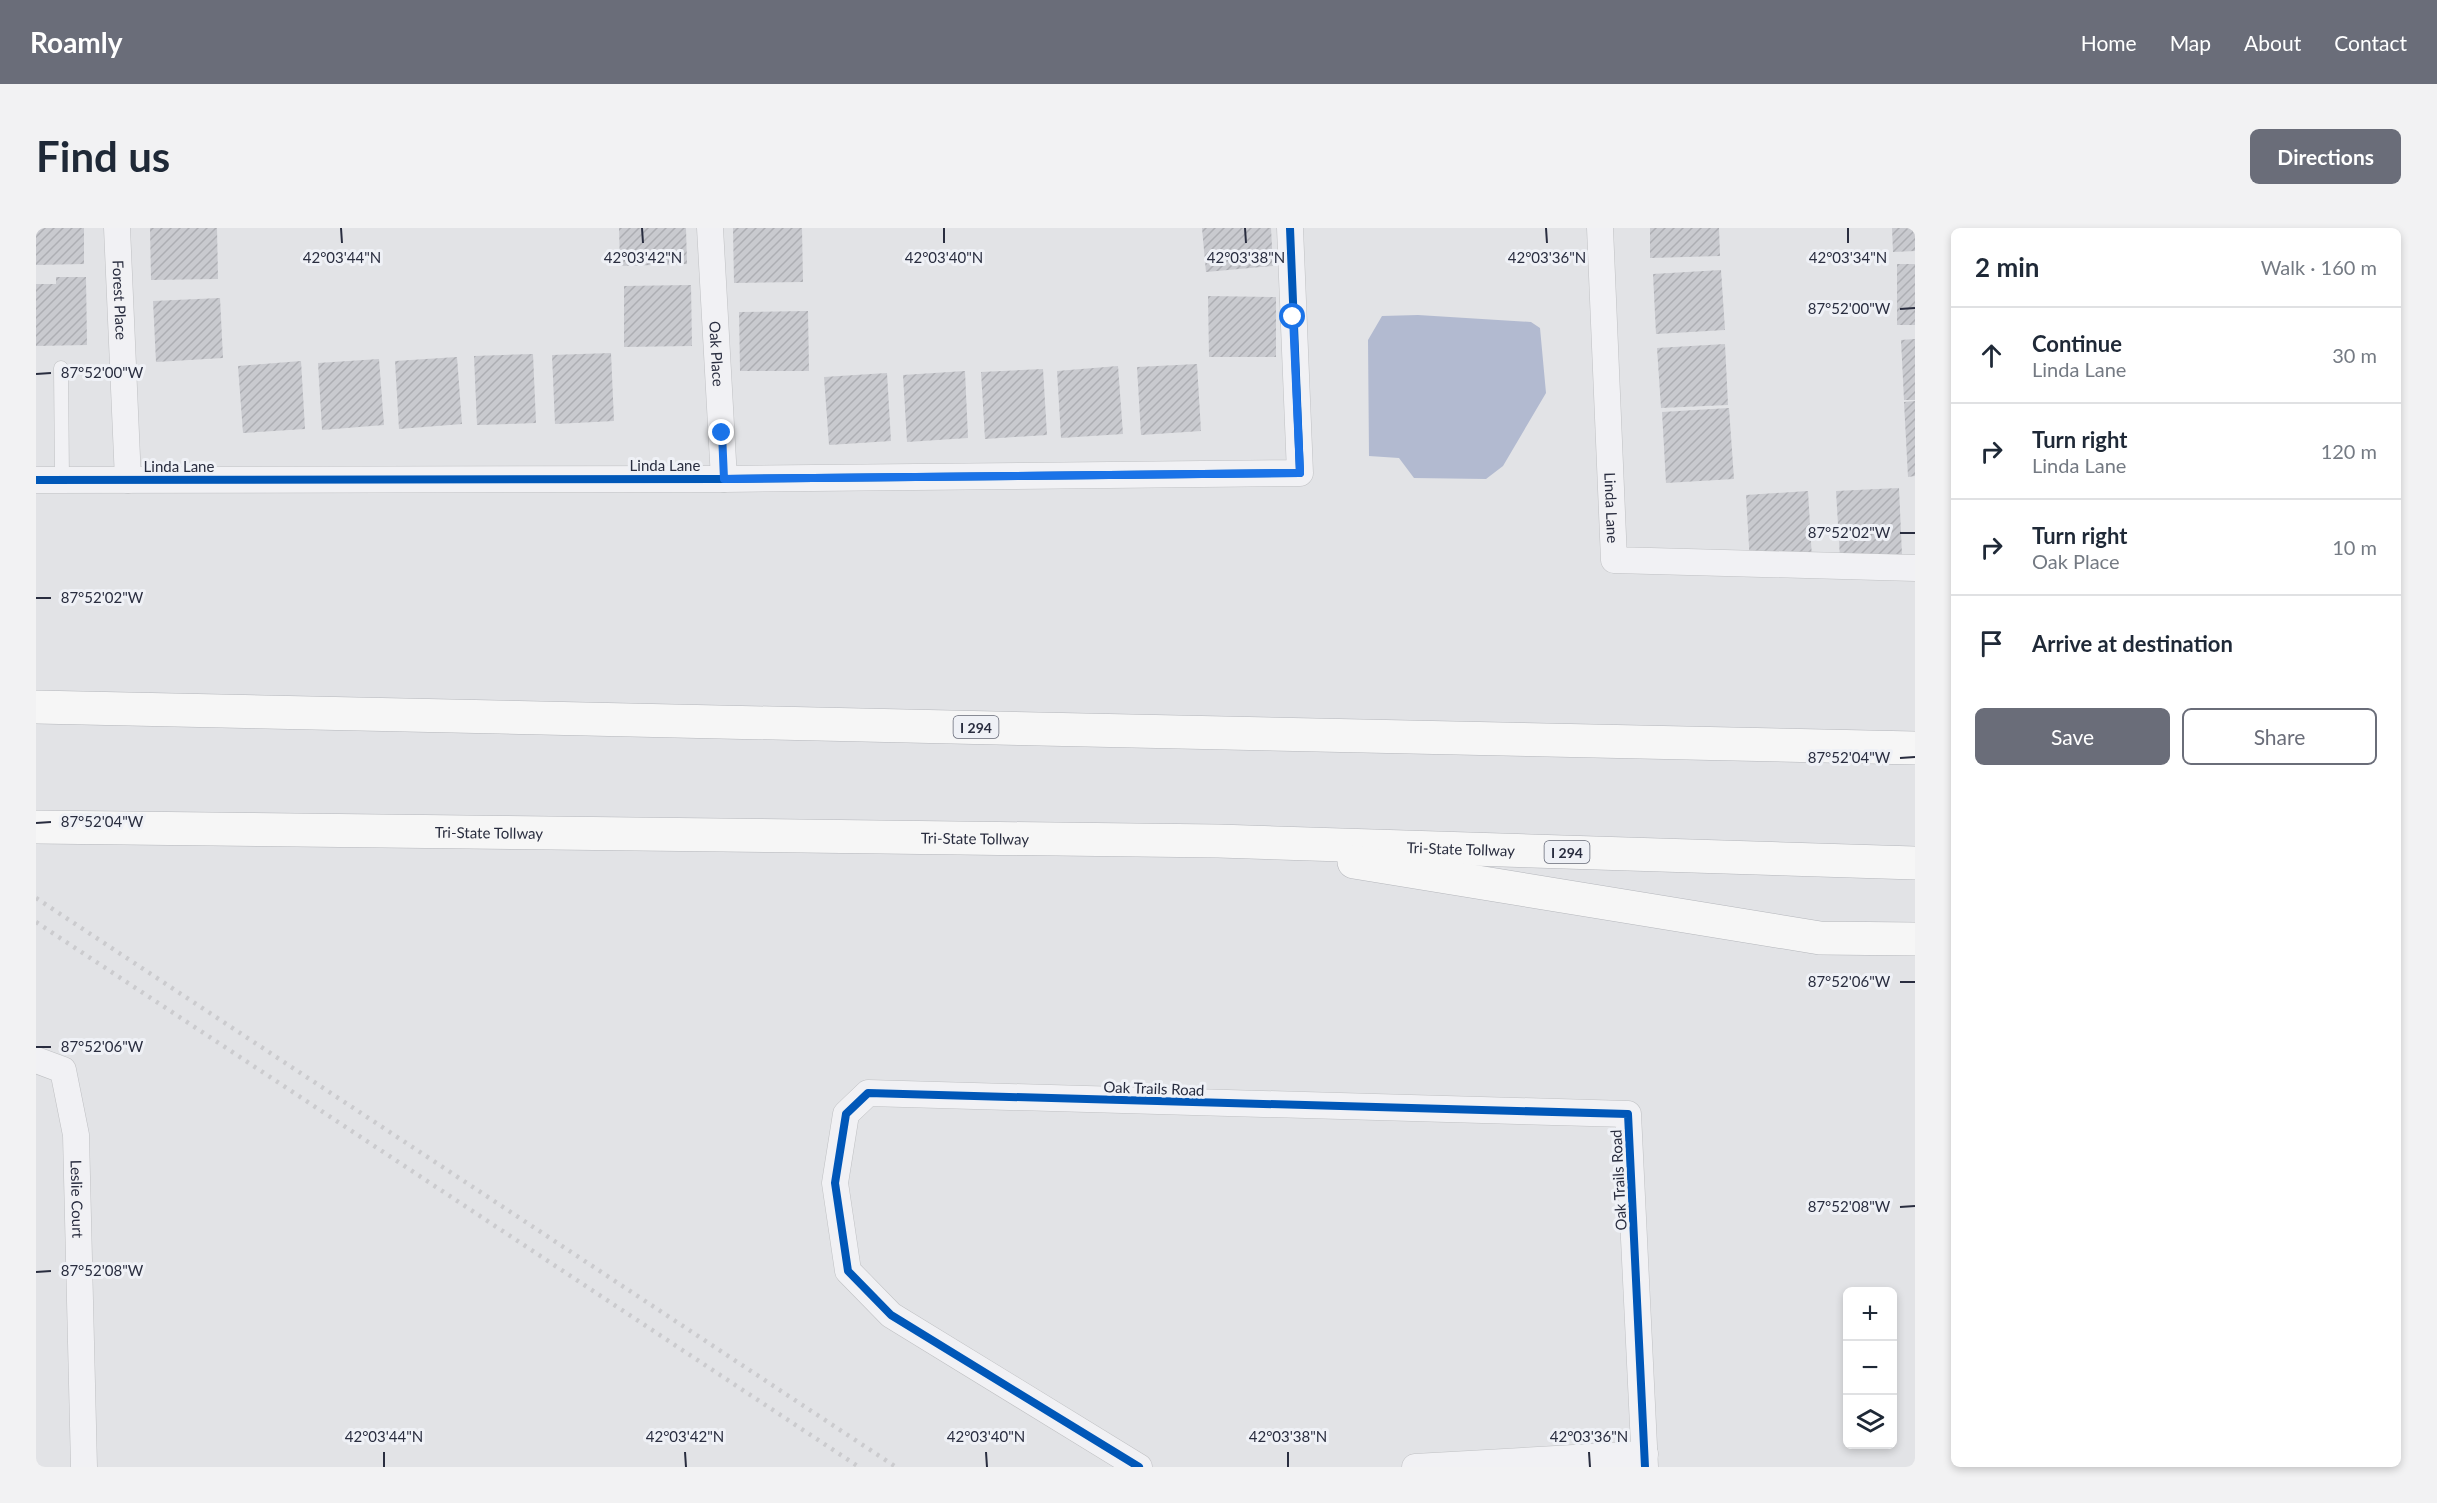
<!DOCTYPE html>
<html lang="en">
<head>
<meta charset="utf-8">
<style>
  :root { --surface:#fff; --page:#f2f2f3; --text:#1f2937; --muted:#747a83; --line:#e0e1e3; --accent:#6a6d79 }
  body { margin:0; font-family:Lato,sans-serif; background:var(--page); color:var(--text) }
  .controls { position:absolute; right:18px; bottom:18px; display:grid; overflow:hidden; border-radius:9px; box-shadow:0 3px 9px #0003 }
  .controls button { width:54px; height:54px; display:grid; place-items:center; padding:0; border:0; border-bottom:2px solid var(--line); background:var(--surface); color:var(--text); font:30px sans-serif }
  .stop { position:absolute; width:18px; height:18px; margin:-14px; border:4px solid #1a73e8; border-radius:50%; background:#fff }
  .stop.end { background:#1a73e8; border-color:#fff; box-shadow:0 2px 6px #0008 }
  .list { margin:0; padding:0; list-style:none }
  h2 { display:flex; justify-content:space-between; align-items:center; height:78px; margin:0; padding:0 24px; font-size:26px }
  h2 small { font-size:20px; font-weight:400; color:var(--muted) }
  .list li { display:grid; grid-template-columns:39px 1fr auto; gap:18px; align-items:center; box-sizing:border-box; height:96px; padding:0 24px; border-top:2px solid var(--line) }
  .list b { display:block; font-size:22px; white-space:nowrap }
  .list p { margin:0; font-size:20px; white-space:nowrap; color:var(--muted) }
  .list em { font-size:20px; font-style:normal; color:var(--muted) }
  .actions { display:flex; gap:12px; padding:18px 24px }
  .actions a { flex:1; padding:14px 0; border:2px solid var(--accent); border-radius:9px; text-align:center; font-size:21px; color:var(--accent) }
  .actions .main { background:var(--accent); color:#fff }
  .icon { flex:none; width:33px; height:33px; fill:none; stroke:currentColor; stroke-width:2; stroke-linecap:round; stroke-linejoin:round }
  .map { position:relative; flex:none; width:1879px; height:1239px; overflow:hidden; border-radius:9px }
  header { display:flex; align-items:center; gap:36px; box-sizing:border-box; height:84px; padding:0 30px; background:var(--accent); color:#fff }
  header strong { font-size:28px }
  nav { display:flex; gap:33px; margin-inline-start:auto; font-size:21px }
  .intro { display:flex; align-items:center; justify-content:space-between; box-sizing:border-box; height:144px; padding:0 36px }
  h1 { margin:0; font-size:42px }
  .button { padding:15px 27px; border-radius:9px; background:var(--accent); color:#fff; font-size:21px; font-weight:700 }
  main { display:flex; gap:36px; padding:0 36px }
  aside { flex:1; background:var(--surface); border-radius:9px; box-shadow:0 3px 9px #0003 }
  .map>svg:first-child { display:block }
  .water { fill:#b2bad0 }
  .building { fill:url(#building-hatch) }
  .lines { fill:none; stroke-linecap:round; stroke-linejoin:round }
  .lane-casing { stroke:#bfc0c3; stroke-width:15 }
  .street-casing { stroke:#bfc0c3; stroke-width:27 }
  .highway-casing { stroke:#b4b6bb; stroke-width:34 }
  .lane { stroke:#f1f1f4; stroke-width:14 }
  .street { stroke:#f1f1f4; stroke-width:26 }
  .highway { stroke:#f6f6f6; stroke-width:33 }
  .rail { stroke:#cbcbce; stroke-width:4.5; stroke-dasharray:3 6; stroke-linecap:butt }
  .cycleway-casing { stroke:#eff1f6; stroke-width:11 }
  .cycleway { stroke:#0057b8; stroke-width:8 }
  .route { stroke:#1a73e8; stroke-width:8 }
  .ticks { fill:none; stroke:#292d3f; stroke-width:2 }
  .labels { text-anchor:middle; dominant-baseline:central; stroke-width:6; stroke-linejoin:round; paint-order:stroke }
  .shield { fill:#eff1f6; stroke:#646876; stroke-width:1.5 }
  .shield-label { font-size:14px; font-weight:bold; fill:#292d3f }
  .street-label { font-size:15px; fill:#292d3f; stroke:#eff1f6 }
  .ticks-label { font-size:15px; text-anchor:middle; fill:#292d3f; stroke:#eff1f6; stroke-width:6; stroke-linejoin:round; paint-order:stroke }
</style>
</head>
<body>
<header>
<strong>Roamly</strong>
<nav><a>Home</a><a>Map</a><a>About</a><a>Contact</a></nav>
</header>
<div class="intro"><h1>Find us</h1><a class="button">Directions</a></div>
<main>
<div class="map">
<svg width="1879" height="1239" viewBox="0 0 1879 1239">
  <defs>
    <pattern id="building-hatch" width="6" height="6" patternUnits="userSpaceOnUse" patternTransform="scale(1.5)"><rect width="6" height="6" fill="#c9cacf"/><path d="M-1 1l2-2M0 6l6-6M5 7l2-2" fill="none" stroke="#adaeb3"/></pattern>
  </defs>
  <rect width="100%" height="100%" fill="#e2e3e6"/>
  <path class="water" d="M1382 87 1495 94 1504 100 1510 165 1467 238 1450 251 1378 250 1363 230 1333 228 1332 112 1346 88Z"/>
  <g class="building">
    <path d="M0 0H48V36L0 37Z"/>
    <path d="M114 0H181L182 51 115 52Z"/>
    <path d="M583 0H650L651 36 584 38Z"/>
    <path d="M697 0H766L767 54 698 55Z"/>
    <path d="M1166 0H1235L1237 38 1170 44Z"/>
    <path d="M1614 0H1683L1684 28 1614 30Z"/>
    <path d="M1856 0H1879V23L1857 24Z"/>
    <rect x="1861" y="36" width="18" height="61"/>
    <path d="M1685 42 1689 102 1620 106 1617 46Z"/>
    <path d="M20 49H50L51 117 0 118V56H20Z"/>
    <path d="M655 57 656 118 588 119V58Z"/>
    <path d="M1172 68 1240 69V129H1173Z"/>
    <path d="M184 70 187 130 120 134 117 73Z"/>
    <path d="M772 83 773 143H704L703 84Z"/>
    <path d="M1879 111V172H1868L1865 112Z"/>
    <path d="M1689 116 1692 177 1625 180 1621 120Z"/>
    <path d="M575 125 578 193 519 196 516 127Z"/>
    <path d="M497 126 500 195 441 197 438 128Z"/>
    <path d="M421 129 426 196 363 201 359 133Z"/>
    <path d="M343 131 348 197 286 202 282 135Z"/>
    <path d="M265 133 269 201 207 205 202 138Z"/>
    <path d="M1161 136 1165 203 1105 207 1101 139Z"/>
    <path d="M1082 138 1087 206 1025 210 1021 143Z"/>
    <path d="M1007 141 1011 207 949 211 945 144Z"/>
    <path d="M929 143 932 210 871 214 867 147Z"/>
    <path d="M851 145 855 213 793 217 788 149Z"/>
    <path d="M1879 173V248L1872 249 1868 174Z"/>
    <path d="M1693 180 1698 251 1630 255 1626 184Z"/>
    <path d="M1863 260 1866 327 1804 330 1800 263Z"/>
    <path d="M1772 263 1776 331 1714 335 1710 267Z"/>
  </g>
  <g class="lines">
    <defs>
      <path id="lane" d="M25 140 26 252"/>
      <g id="street">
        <path id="s1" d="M81 0 92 252"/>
        <path id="s2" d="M674 0 688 251"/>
        <path id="s3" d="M1564 0 1578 332 1879 340"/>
        <path d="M0 252 688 251 1264 245 1254 0"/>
        <path id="s4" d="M0 832 27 842 40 907 48 1239"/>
        <path d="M1103 1239 855 1087 812 1043 799 955 810 886 832 865 1592 886 1609 1239"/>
        <path d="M1379 1239 1609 1226"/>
      </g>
      <g id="highway">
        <path d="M0 479 1879 520"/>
        <path id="s5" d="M0 599 1182 613 1879 635"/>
        <path d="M1318 634 1784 710 1879 711"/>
      </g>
    </defs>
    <use href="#lane" class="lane-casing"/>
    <use href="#street" class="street-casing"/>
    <use href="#highway" class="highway-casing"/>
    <use href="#lane" class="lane"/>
    <use href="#street" class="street"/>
    <use href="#highway" class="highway"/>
    <g class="rail">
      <path d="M0 670 860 1239"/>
      <path d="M0 694 823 1239"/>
    </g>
    <defs>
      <g id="cycleway">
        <path d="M0 252 688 251 1264 245 1254 0"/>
        <path d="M1103 1239 855 1087 812 1043 799 955 810 886 832 865 1592 886 1609 1239"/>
      </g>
    </defs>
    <use href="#cycleway" class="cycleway-casing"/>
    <use href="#cycleway" class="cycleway"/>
  </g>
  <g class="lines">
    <path class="route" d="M686 205 688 251 1264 245 1257 89"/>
  </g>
  <path class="ticks" d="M305 0 306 15M606 0 607 15M908 0V15M1209 0 1210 15M1510 0 1511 15M1812 0V15M1864 81 1879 80M0 146 15 145M1864 305H1879M0 370H15M1864 530 1879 529M0 595 15 594M1864 754H1879M0 819H15M1864 979 1879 978M0 1044 15 1043M348 1224V1239M649 1224 650 1239M950 1224 951 1239M1252 1224V1239M1553 1224 1554 1239"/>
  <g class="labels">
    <g class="shield">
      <rect x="917.5" y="488" width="45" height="22" rx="4.5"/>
      <rect x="1508.5" y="613" width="45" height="22" rx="4.5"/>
    </g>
    <g class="shield-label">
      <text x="940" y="499">I 294</text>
      <text x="1531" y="624">I 294</text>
    </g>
    <g class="street-label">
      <text stroke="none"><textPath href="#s1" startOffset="72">Forest Place</textPath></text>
      <text stroke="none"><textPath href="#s2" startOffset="126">Oak Place</textPath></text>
      <text x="629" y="237">Linda Lane</text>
      <text x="143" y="238">Linda Lane</text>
      <text stroke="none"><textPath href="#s3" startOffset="280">Linda Lane</textPath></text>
      <text stroke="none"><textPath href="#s5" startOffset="453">Tri-State Tollway</textPath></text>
      <text stroke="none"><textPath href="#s5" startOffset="939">Tri-State Tollway</textPath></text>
      <text stroke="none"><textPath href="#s5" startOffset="1425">Tri-State Tollway</textPath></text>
      <text transform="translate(1118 860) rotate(2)">Oak Trails Road</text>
      <text transform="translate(1582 952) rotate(-93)">Oak Trails Road</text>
      <text stroke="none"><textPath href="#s4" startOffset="159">Leslie Court</textPath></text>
    </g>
  </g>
  <g class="ticks-label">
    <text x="306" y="35">42°03'44"N</text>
    <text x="607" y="35">42°03'42"N</text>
    <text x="908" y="35">42°03'40"N</text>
    <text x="1210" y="35">42°03'38"N</text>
    <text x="1511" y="35">42°03'36"N</text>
    <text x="1812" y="35">42°03'34"N</text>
    <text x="1813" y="86">87°52'00"W</text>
    <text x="66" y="150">87°52'00"W</text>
    <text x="1813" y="310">87°52'02"W</text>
    <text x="66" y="375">87°52'02"W</text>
    <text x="1813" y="535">87°52'04"W</text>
    <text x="66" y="599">87°52'04"W</text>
    <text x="1813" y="759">87°52'06"W</text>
    <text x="66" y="824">87°52'06"W</text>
    <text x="1813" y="984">87°52'08"W</text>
    <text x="66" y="1048">87°52'08"W</text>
    <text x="348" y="1214">42°03'44"N</text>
    <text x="649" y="1214">42°03'42"N</text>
    <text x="950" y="1214">42°03'40"N</text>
    <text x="1252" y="1214">42°03'38"N</text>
    <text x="1553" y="1214">42°03'36"N</text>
  </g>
</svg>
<div class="controls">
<button>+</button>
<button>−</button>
<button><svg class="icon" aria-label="layers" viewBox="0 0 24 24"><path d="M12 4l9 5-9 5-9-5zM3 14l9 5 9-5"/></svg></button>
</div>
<div class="stop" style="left:1257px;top:89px"></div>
<div class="stop end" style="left:686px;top:205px"></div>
</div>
<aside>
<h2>2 min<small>Walk · 160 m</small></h2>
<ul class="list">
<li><svg class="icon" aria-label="ahead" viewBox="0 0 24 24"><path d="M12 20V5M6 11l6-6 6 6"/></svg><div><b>Continue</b><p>Linda Lane</p></div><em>30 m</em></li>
<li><svg class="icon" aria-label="right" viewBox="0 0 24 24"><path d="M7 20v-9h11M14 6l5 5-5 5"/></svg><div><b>Turn right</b><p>Linda Lane</p></div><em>120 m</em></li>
<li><svg class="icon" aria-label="right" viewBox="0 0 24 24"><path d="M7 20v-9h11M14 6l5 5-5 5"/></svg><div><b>Turn right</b><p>Oak Place</p></div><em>10 m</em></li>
<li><svg class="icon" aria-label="arrive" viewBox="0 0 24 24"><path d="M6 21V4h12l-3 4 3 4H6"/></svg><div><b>Arrive at destination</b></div></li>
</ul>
<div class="actions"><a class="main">Save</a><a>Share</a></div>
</aside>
</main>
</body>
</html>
